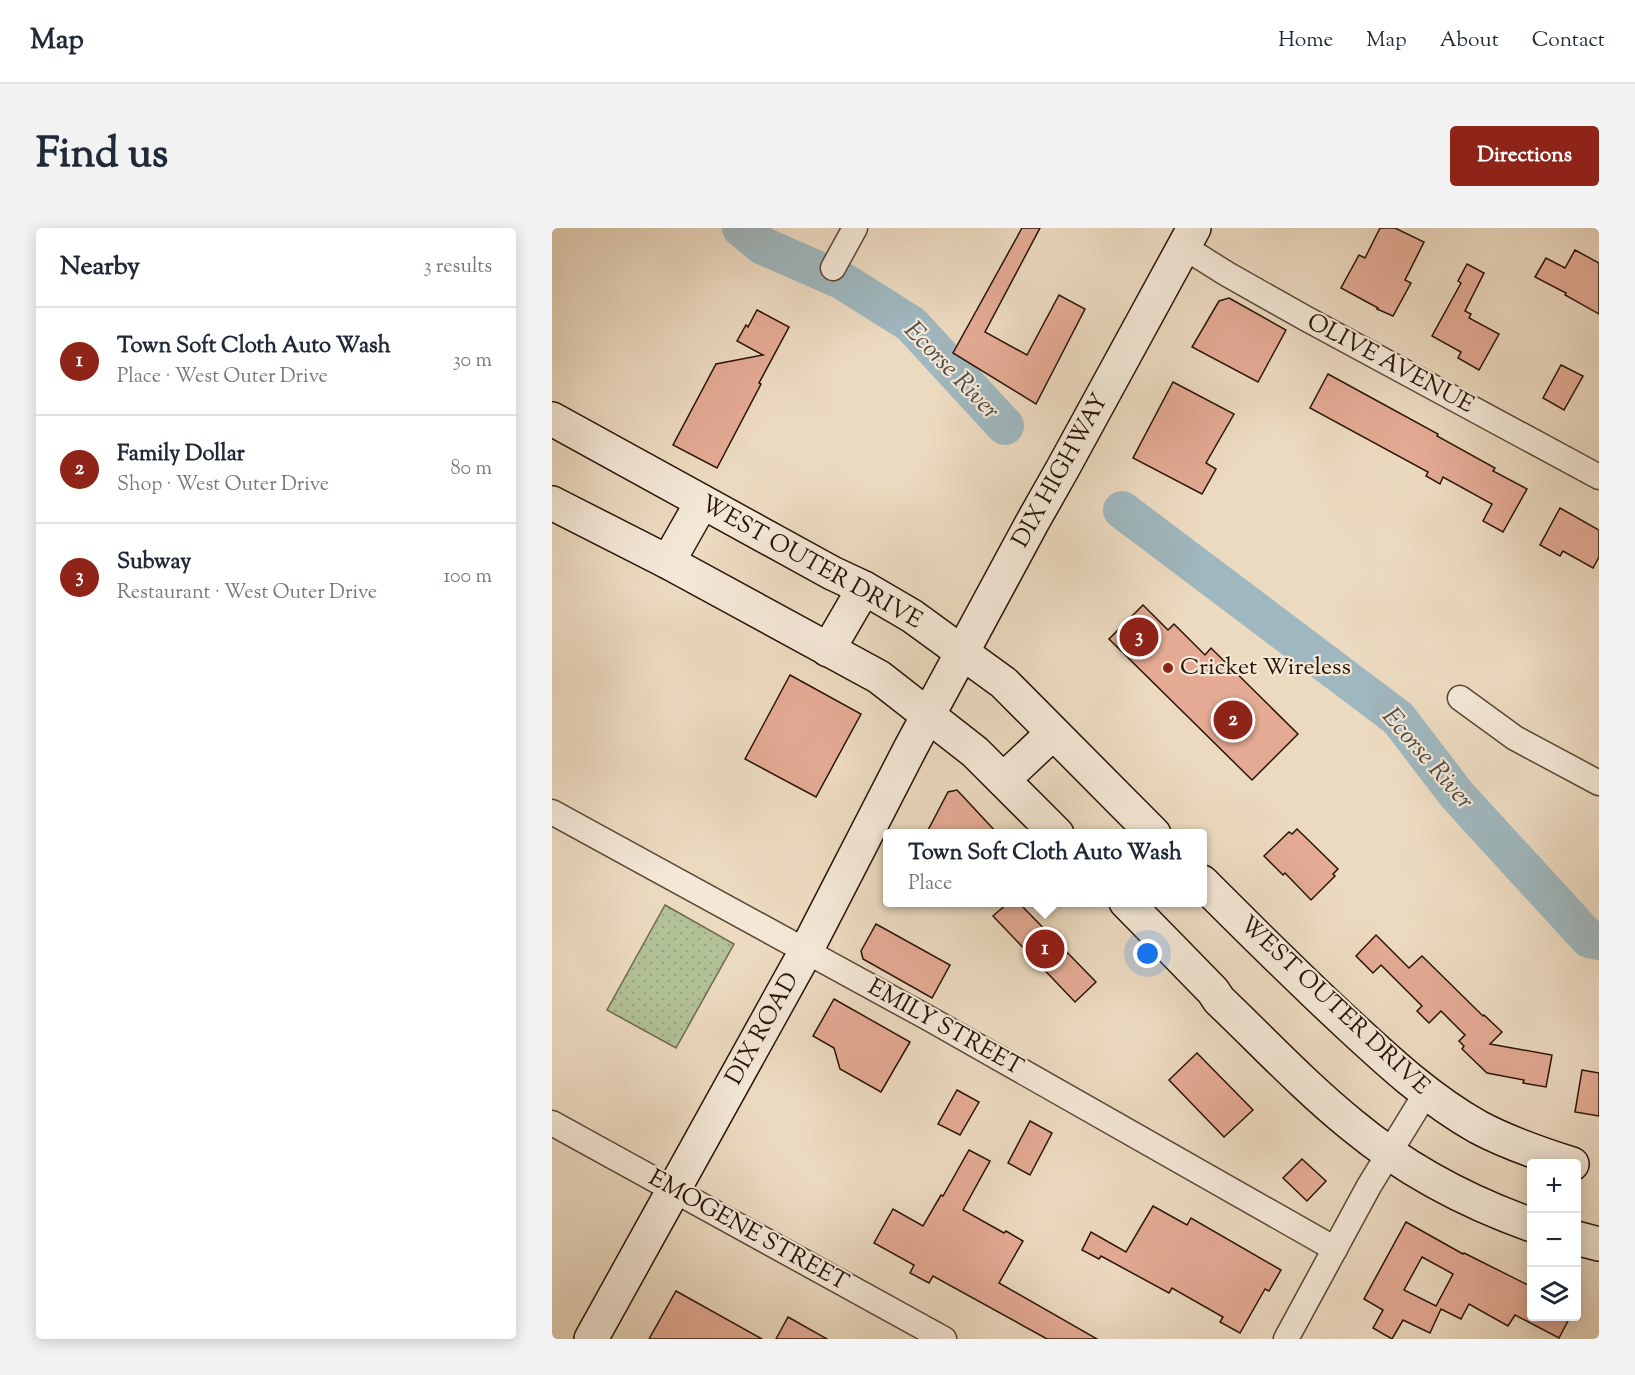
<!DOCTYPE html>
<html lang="en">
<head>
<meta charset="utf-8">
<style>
  :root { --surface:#fff; --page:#f2f2f3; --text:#1f2937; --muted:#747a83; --line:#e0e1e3; --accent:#8f2418 }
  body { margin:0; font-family:"Sorts Mill Goudy",serif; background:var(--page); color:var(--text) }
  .controls { position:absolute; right:18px; bottom:18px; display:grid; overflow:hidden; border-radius:6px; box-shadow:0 3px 15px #0003 }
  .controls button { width:54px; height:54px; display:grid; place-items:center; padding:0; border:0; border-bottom:2px solid var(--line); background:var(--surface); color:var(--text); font:30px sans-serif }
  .you { position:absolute; left:596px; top:726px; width:21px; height:21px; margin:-15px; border:4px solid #fff; border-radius:50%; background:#1a73e8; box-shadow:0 0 0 9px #1a73e833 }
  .badge { display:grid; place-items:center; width:39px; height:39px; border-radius:50%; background:var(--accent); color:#fff; font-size:20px; font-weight:700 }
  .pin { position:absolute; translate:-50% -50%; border:3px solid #fff; box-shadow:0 2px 6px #0006 }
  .popup { position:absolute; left:331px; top:601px; width:324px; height:78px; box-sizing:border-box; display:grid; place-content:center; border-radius:6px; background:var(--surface); filter:drop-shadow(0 2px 4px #0005); font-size:20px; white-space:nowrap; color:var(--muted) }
  .popup b { font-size:22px; color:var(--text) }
  .popup::after { content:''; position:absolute; left:50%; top:100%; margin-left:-12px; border:12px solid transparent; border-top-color:var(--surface) }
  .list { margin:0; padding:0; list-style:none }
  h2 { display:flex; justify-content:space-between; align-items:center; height:78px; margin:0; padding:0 24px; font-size:26px }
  h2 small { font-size:20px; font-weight:400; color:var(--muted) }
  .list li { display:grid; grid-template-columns:39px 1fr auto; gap:18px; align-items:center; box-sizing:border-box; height:108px; padding:0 24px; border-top:2px solid var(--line) }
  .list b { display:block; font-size:22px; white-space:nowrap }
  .list p { margin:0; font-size:20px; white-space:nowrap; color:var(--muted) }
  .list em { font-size:20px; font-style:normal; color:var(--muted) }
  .icon { flex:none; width:33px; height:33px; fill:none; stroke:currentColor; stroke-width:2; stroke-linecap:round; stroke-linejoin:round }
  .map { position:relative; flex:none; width:1047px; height:1111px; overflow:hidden; border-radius:6px }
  header { display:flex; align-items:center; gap:36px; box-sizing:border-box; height:84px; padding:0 30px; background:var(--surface); border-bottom:2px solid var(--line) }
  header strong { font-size:28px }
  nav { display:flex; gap:33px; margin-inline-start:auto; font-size:21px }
  .intro { display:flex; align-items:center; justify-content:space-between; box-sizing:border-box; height:144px; padding:0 36px }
  h1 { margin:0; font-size:42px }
  .button { padding:15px 27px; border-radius:6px; background:var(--accent); color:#fff; font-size:21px; font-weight:700 }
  main { display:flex; gap:36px; padding:0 36px }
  aside { flex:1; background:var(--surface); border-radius:6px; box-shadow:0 3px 15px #0003 }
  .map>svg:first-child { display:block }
  .grass { fill:url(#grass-dots); stroke:#6e6a4e; stroke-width:1.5 }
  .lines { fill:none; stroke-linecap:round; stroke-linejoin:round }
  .river { stroke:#9fb7be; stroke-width:38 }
  .building { fill:#e4aa94; stroke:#2a1407; stroke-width:1.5; fill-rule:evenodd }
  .street-casing { stroke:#5a4635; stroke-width:27 }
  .secondary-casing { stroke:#2a1407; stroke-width:36 }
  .street { stroke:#f3e7d6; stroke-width:24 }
  .secondary { stroke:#f3e7d6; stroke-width:33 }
  .poi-dot { fill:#8f2418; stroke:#f3e7d6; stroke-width:2 }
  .labels { text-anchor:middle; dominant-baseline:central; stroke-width:4.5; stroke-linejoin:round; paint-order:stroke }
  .street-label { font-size:24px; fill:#2a1407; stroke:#f3e7d6 }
  .poi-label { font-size:24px; fill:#2a1407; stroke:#f3e7d6; text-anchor:start }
  .water-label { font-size:26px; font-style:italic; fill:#534d47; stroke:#f3e7d6 }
</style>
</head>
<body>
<header>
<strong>Map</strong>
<nav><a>Home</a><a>Map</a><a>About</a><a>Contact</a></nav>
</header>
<div class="intro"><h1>Find us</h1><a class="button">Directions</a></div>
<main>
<aside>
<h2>Nearby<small>3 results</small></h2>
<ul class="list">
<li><span class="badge">1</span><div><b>Town Soft Cloth Auto Wash</b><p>Place · West Outer Drive</p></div><em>30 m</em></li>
<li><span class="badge">2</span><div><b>Family Dollar</b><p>Shop · West Outer Drive</p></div><em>80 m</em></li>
<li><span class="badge">3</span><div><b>Subway</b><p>Restaurant · West Outer Drive</p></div><em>100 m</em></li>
</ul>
</aside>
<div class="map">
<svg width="1047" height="1111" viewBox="0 0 1047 1111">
  <defs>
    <pattern id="grass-dots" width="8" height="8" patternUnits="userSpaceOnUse" patternTransform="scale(1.5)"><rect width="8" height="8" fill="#b2c196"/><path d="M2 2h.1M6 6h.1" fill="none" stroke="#99a580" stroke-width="1.8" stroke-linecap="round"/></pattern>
  </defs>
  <rect width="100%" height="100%" fill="#ecdac0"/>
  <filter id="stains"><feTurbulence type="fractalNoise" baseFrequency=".00333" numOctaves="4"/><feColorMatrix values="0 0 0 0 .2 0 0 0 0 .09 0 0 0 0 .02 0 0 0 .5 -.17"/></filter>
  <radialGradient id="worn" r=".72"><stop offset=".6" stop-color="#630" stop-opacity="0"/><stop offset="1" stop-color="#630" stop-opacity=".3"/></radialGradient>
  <path class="grass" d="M113 677 182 716 124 820 55 782Z"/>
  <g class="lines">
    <g class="river">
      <path d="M189 0 211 18 289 52 359 96 453 198"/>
      <path d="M570 282 846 490 905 567 1037 711 1047 713"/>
    </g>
  </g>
  <g class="building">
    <path d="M470 0H488L433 104 475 127 507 67 533 81 484 176 401 125Z"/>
    <path d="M828 0H843L872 14 853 52 859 55 841 88 825 81 826 80 789 60 807 27 813 30Z"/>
    <path d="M1023 22 1047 35V86L1013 67 1014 65 983 49 994 30 1013 40Z"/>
    <path d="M915 36 932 45 913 83 919 86 917 90 947 106 927 142 906 130 909 124 880 108 909 55 906 53Z"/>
    <path d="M677 70 734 102 706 154 640 119 667 73Z"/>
    <path d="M205 82 237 99 207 155 209 156 165 240 121 217 164 136 211 127 185 113 194 97 196 99Z"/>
    <path d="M1009 137 1031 148 1012 182 991 170Z"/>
    <path d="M776 146 886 206 885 208 943 240 941 243 975 261 951 304 931 293 940 276 891 249 888 256 874 248 876 244 758 180Z"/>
    <path d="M621 154 682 186 654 235 664 241 650 266 581 230Z"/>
    <path d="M1008 280 1047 302V329L1041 340 1011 323 1008 328 988 317Z"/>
    <path d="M591 377 616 402 622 396 653 427 659 420 746 506 700 552 557 411Z"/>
    <path d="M238 447 309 486 264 569 193 531Z"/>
    <path d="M405 562 446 606H374L396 564Z"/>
    <path d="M745 601 786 641 781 646 783 648 759 672 733 645 731 647 712 628 737 604 740 606Z"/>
    <path d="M456 675H467L544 754 523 774 441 688Z"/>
    <path d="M324 696 398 737 380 770 311 731 309 723Z"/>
    <path d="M824 707 857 740 870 728 931 788 932 787 950 804 938 816 1000 827 994 859 971 855 972 852 935 845 910 821 912 818 907 813 913 807 889 783 877 795 865 783 870 778 829 737 821 745 804 728Z"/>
    <path d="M282 771 358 814 329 864 288 841 282 820 261 808Z"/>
    <path d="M645 825 701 882 672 909 617 852Z"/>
    <path d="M1030 842 1047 845V888L1023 884Z"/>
    <path d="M405 862 427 874 408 907 386 896Z"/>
    <path d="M478 893 500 905 478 947 456 935Z"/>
    <path d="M417 922 438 933 411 982 452 1005 454 1003 471 1013 447 1055 545 1111H495L381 1048 377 1055 358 1045 362 1037 322 1015 341 981 371 998 389 967 391 968Z"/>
    <path d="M750 931 774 953 755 973 731 950Z"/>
    <path d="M601 978 635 997 639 990 729 1042 717 1063 713 1061 688 1105 668 1094 671 1089 620 1060 617 1065 549 1028 547 1031 530 1022 539 1004 574 1024Z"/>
    <path d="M854 994 911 1026 912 1025 980 1059V1089H1018L1007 1110 963 1087 956 1098 917 1076 909 1091 889 1081 878 1105 851 1092 840 1111 821 1100 831 1082 812 1071ZM870 1029 901 1046 884 1078 852 1062Z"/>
    <path d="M124 1063 210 1111H97Z"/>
    <path d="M236 1089 275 1111H224Z"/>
  </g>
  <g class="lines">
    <defs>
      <g id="street">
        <path d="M632 19 675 46 753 90 1047 249"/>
        <path d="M281 40 303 0"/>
        <path d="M908 470 963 510 1047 555"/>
        <path d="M0 584 378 791 783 1021"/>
        <path d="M0 895 392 1111"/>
        <path d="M734 1111 817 958 874 865"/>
      </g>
      <g id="secondary">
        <path d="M0 191 280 345 312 360 360 388 452 455 602 606"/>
        <path d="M0 275 116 334 327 449 423 524 505 606"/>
        <path d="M116 334 150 274"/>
        <path d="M276 422 312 360"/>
        <path d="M451 552 501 505"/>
        <path d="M650 654C699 703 747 751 798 798 838 835 878 872 926 899 956 915 988 926 1020 936"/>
        <path d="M574 674 661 763 667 772C711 814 753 859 800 897 853 941 915 974 980 997"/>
        <path d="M1024 1010 1047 1016"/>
        <path d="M39 1111 254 723 359 519 481 293 511 240 642 0"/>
      </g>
    </defs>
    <use href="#street" class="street-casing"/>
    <use href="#secondary" class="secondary-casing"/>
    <use href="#street" class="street"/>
    <use href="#secondary" class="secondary"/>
  </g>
  <circle class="poi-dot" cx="616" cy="440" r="6"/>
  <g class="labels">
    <g class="street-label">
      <text transform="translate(838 136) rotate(28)">OLIVE AVENUE</text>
      <text transform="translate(509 243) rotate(-61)">DIX HIGHWAY</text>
      <text transform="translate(259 335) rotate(29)">WEST OUTER DRIVE</text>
      <text transform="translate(782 778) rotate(43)">WEST OUTER DRIVE</text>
      <text transform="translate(393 800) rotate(29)">EMILY STREET</text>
      <text transform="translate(211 801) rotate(-61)">DIX ROAD</text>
      <text transform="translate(196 1003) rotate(29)">EMOGENE STREET</text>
    </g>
    <g class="poi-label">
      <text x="628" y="440">Cricket Wireless</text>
    </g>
    <g class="water-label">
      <text transform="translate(399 143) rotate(46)">Ecorse River</text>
      <text transform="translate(875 531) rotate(49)">Ecorse River</text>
    </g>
  </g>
  <rect width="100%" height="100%" filter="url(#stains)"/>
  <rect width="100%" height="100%" fill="url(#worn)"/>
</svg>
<div class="controls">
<button>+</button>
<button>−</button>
<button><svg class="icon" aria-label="layers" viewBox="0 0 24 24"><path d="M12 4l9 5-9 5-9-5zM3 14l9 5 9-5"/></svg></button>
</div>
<div class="you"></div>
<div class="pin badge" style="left:493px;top:721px">1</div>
<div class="popup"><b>Town Soft Cloth Auto Wash</b>Place</div>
<div class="pin badge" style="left:681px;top:492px">2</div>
<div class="pin badge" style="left:587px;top:409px">3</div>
</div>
</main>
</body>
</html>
